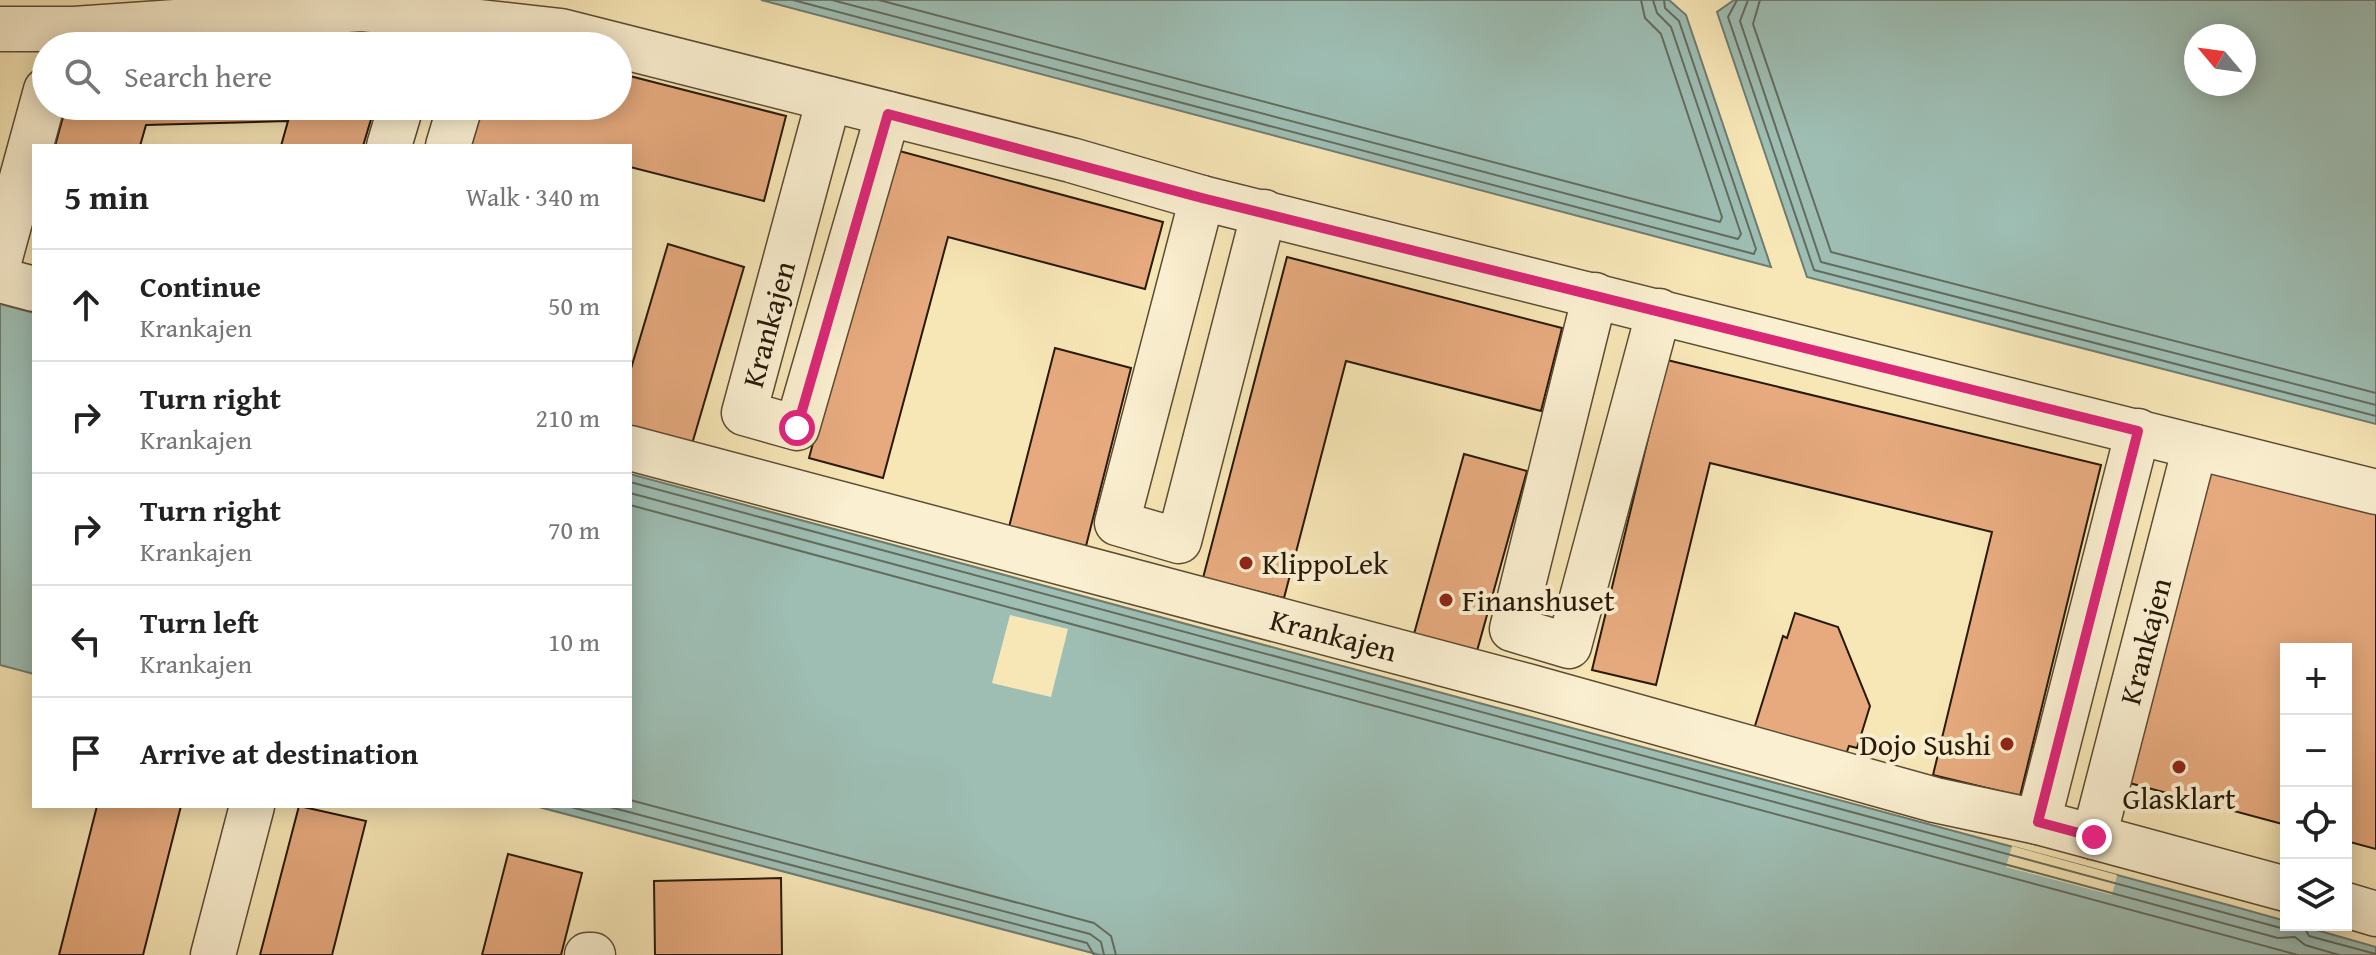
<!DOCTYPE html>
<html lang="en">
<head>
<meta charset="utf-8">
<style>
  :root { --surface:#fff; --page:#f2f2f2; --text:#222; --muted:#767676; --line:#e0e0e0 }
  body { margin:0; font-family:"Gentium Book Plus",serif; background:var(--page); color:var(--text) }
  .controls { position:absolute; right:24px; bottom:24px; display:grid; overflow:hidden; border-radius:0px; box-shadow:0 4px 20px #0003 }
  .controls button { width:72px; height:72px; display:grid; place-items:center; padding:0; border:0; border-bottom:2px solid var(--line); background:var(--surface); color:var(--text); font:40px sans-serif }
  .compass { position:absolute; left:2184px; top:24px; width:72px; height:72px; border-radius:50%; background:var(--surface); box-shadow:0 4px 20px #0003; rotate:299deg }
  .stop { position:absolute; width:24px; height:24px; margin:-18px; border:6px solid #db2777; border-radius:50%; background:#fff }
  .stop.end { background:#db2777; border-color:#fff; box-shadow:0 2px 8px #0008 }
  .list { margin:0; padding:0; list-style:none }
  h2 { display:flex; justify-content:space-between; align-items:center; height:104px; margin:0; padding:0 32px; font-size:34px }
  h2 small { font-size:26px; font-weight:400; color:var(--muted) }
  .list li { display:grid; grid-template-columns:52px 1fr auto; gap:24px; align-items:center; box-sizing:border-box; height:112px; padding:0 32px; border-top:2px solid var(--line) }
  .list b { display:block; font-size:30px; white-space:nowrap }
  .list p { margin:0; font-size:26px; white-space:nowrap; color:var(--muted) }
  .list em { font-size:26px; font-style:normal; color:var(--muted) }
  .icon { flex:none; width:44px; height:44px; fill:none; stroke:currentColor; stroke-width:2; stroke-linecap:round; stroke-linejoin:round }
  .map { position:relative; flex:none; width:2376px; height:955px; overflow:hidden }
  .search { position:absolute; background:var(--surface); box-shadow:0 4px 20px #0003; left:32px; top:32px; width:600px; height:88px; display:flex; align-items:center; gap:20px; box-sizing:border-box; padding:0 28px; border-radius:44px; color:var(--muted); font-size:30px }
  .panel { position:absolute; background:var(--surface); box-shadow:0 4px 20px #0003; left:32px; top:144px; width:600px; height:664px; border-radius:0px }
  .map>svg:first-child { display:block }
  .water { fill:#9ebeb4; stroke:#6f7c70; stroke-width:2; fill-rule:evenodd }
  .pier { fill:#f7e6b6 }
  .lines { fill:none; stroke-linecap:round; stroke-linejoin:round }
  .shore { stroke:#636c5e; stroke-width:2 }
  .building { fill:#e6aa7e; stroke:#281909; stroke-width:2 }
  .minor-casing { stroke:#5c4c34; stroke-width:47 }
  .minor { stroke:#faefd0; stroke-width:44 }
  .route { stroke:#db2777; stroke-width:10 }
  .poi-dot { fill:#8f2418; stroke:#faefd0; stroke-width:3 }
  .labels { text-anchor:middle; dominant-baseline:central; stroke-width:8; stroke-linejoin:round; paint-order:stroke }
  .street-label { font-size:30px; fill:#281909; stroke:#faefd0 }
  .poi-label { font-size:30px; fill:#281909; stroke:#faefd0; text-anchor:start }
</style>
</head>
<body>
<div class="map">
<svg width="2376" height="955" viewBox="0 0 2376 955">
  <rect width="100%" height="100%" fill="#f7e6b6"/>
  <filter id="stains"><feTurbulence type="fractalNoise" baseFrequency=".0025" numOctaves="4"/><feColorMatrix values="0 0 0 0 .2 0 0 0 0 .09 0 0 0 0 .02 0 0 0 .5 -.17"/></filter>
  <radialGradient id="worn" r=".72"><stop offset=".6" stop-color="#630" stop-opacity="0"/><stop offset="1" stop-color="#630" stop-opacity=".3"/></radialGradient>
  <g class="water">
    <path d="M761 0H1669L1686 15 1771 267Z"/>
    <path d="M1734 0H2376V424L1807 277 1717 12ZM2244 36V84H2196V36Z"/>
    <path d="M0 304 34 313V674L0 665Z"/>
    <path d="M630 474 2232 906 2286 921V925H2299L2376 947V955H1100L535 806H630Z"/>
  </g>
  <g class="pier">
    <path d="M1010 615 1068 629 1051 697 992 683Z"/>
    <path d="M2012 846 2117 875 2112 895 2006 867Z"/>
  </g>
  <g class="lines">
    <g class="shore">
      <path d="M793 0 1754 254 1756 249 1679 21 1665 8 1664 0"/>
      <path d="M832 0 1738 239 1741 234 1671 27 1657 13 1653 0"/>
      <path d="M879 0 1720 222 1722 217 1661 34 1645 18 1641 0"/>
      <path d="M1737 0 1728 17 1814 270 2376 416"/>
      <path d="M1748 0 1740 21 1821 262 2376 405"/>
      <path d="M1760 0 1753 24 1831 252 2376 393"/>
      <path d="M630 482 2281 928 2292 925"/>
      <path d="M630 493 2278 938 2295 937 2305 945 2339 955"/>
      <path d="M630 505 2298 955"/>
      <path d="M630 800 1094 923 1111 936 1116 955"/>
      <path d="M567 806 1087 943 1094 955"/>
      <path d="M606 806 1090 934 1101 942 1104 955"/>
      <path d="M2303 925 2309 936 2376 954"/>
    </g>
  </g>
  <g class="building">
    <path d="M618 73 786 116 764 201 630 167V146H465L475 106H618Z"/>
    <path d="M66 106H375L363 146H281L288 121 146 125 140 146H55Z"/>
    <path d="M892 149 1163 222 1145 289 948 237 883 478 809 458Z"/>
    <path d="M668 244 744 267 692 444 630 426V372Z"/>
    <path d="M1287 257 1562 328 1541 411 1346 361 1284 598 1203 578Z"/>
    <path d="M1055 348 1131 368 1086 546 1009 527Z"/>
    <path d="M1667 360 2101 465 2020 796 1933 775 1992 532 1710 463 1656 685 1592 670Z"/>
    <path d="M1464 454 1527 471 1477 651 1414 634Z"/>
    <path d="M2209 457 2376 502V849L2346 841V649H2286V825L2122 781Z"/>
    <path d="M1795 613 1838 627 1870 706 1857 748 1849 746 1845 757 1754 729 1783 636 1787 638Z"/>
    <path d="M97 806H181L143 955H59Z"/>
    <path d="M299 806 366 821 332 955H260Z"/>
    <path d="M508 854 582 873 561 955H482Z"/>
    <path d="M781 878 782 955H655L654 881Z"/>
  </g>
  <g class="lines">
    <defs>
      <g id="minor">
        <path d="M0 29H74L361 9 561 31 1071 160 1202 198 2376 492"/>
        <path d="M829 99 744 413 797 428 888 114"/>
        <path d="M389 146 401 106"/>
        <path d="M448 146 460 106"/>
        <path d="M1202 198 1117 523 1179 541 1264 212"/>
        <path d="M0 258 46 90"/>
        <path d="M0 280 34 289"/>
        <path d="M1595 295 1512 629 1569 646 1659 311"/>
        <path id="s1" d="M2138 431 2038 822 2094 837 2195 447"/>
        <path id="s2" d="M630 448 1527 686 1935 800 2038 822"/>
        <path d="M2094 837 2286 889"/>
        <path d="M2346 905 2376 914"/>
        <path d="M213 955 252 806"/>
        <path d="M587 955H593"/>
      </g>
    </defs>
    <use href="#minor" class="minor-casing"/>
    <use href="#minor" class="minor"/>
  </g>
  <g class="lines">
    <path class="route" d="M797 428 888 114 1202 198 2138 431 2038 822 2094 837"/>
  </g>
  <g class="poi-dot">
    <circle cx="1246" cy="563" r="8"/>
    <circle cx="1446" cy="600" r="8"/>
    <circle cx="2007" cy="744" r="8"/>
    <circle cx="2179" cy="767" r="8"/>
  </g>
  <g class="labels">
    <g class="street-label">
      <text transform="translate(768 324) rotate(-75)">Krankajen</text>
      <text stroke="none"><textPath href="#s2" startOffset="728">Krankajen</textPath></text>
      <text stroke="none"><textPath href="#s1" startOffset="664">Krankajen</textPath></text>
    </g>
    <g class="poi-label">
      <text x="1262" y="563">KlippoLek</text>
      <text x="1462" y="600">Finanshuset</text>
      <text x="1991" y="744" text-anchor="end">Dojo Sushi</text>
      <text x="2179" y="798" text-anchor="middle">Glasklart</text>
    </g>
  </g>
  <rect width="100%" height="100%" filter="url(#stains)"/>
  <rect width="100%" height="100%" fill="url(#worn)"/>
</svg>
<div class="controls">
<button>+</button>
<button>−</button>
<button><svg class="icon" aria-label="locate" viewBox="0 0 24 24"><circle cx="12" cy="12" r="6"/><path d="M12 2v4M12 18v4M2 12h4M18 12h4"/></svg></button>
<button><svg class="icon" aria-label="layers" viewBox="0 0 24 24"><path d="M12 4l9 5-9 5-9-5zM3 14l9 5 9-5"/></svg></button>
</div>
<svg class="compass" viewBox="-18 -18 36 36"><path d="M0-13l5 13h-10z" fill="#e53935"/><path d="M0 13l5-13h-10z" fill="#767676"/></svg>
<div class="stop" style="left:797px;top:428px"></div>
<div class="stop end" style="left:2094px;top:837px"></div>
<div class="search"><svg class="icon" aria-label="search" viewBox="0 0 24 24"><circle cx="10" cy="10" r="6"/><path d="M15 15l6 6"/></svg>Search here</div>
<section class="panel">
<h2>5 min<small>Walk · 340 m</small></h2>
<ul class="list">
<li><svg class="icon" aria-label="ahead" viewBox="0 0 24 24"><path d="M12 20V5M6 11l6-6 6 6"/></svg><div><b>Continue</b><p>Krankajen</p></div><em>50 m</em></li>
<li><svg class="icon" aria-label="right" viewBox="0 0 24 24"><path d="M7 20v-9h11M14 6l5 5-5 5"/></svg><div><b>Turn right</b><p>Krankajen</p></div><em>210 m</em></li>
<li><svg class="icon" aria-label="right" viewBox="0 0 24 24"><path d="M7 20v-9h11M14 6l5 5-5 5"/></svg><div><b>Turn right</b><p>Krankajen</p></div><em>70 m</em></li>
<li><svg class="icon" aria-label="left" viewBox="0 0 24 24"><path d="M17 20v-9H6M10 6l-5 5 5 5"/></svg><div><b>Turn left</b><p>Krankajen</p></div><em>10 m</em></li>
<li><svg class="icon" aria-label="arrive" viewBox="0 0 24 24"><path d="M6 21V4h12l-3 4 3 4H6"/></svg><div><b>Arrive at destination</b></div></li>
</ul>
</section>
</div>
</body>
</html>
